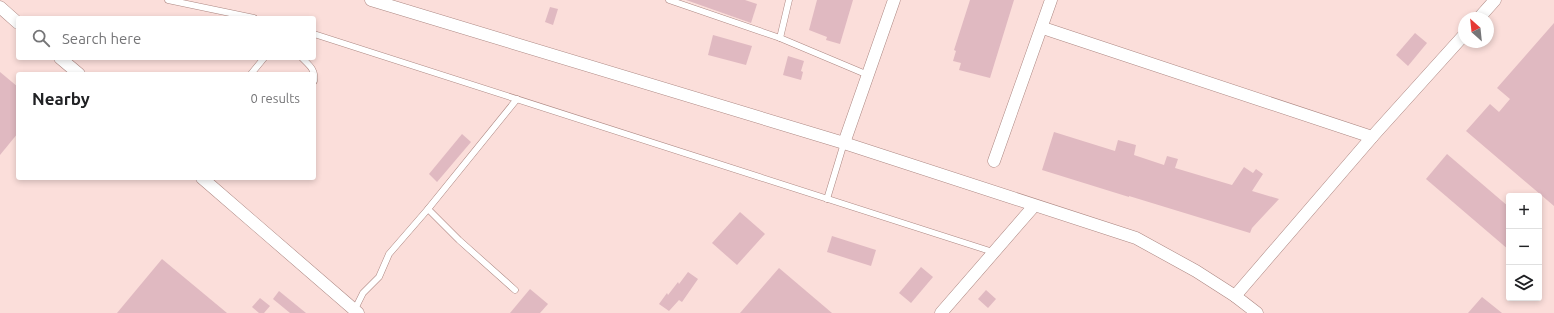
<!DOCTYPE html>
<html lang="en">
<head>
<meta charset="utf-8">
<style>
  :root { --surface:#fff; --page:#f6f6f6; --text:#202124; --muted:#757577; --line:#e0e0e0 }
  body { margin:0; font-family:Ubuntu,sans-serif; background:var(--page); color:var(--text) }
  .controls { position:absolute; right:12px; bottom:12px; display:grid; overflow:hidden; border-radius:4px; box-shadow:0 2px 6px #0003 }
  .controls button { width:36px; height:36px; display:grid; place-items:center; padding:0; border:0; border-bottom:1px solid var(--line); background:var(--surface); color:var(--text); font:20px sans-serif }
  .compass { position:absolute; left:1458px; top:12px; width:36px; height:36px; border-radius:50%; background:var(--surface); box-shadow:0 2px 6px #0003; rotate:333deg }
  .list { margin:0; padding:0; list-style:none }
  h2 { display:flex; justify-content:space-between; align-items:center; height:52px; margin:0; padding:0 16px; font-size:17px }
  h2 small { font-size:13px; font-weight:400; color:var(--muted) }
  .icon { flex:none; width:22px; height:22px; fill:none; stroke:currentColor; stroke-width:2; stroke-linecap:round; stroke-linejoin:round }
  .map { position:relative; flex:none; width:1554px; height:313px; overflow:hidden }
  .search { position:absolute; background:var(--surface); box-shadow:0 2px 6px #0003; left:16px; top:16px; width:300px; height:44px; display:flex; align-items:center; gap:10px; box-sizing:border-box; padding:0 14px; border-radius:4px; color:var(--muted); font-size:15px }
  .panel { position:absolute; background:var(--surface); box-shadow:0 2px 6px #0003; left:16px; top:72px; width:300px; height:108px; border-radius:4px }
  .map>svg:first-child { display:block }
  .built { fill:#fbdeda; fill-rule:evenodd }
  .building { fill:#e0b9c1 }
  .lines { fill:none; stroke-linecap:round; stroke-linejoin:round }
  .lane-casing { stroke:#ac8782; stroke-width:7 }
  .street-casing { stroke:#ac8782; stroke-width:13 }
  .lane { stroke:#fff; stroke-width:6 }
  .street { stroke:#fff; stroke-width:12 }
</style>
</head>
<body>
<div class="map">
<svg width="1554" height="313" viewBox="0 0 1554 313">
  <rect width="100%" height="100%" fill="#faeae7"/>
  <path class="built" d="M0 0H1554V313H0ZM18 18H314V58H18ZM1464 18H1488V42H1464ZM18 74H314V178H18ZM1509 196H1539V298H1509Z"/>
  <g class="building">
    <path d="M686 0H745L757 4 751 23Z"/>
    <path d="M817 0H853L840 44 826 40 827 37 809 30Z"/>
    <path d="M970 0H1014L990 78 959 70 961 63 953 61 956 51 954 50Z"/>
    <path d="M550 7 558 9 553 25 545 22Z"/>
    <path d="M1554 23V206L1466 131 1490 104 1499 112 1510 99 1497 88Z"/>
    <path d="M1415 33 1427 43 1408 66 1396 55Z"/>
    <path d="M713 35 752 46 746 65 708 55Z"/>
    <path d="M788 56 804 61 801 71 803 72 801 80 783 75Z"/>
    <path d="M0 72 18 87V133L0 155Z"/>
    <path d="M1054 132 1115 151 1118 140 1136 145 1134 155 1164 165 1167 156 1178 159 1175 168 1232 185 1244 167 1253 173 1256 169 1263 174 1252 191 1279 199 1252 228 1250 233 1129 196V197L1042 170Z"/>
    <path d="M462 134 471 142 437 182 429 174Z"/>
    <path d="M1447 154 1509 207V250L1426 179Z"/>
    <path d="M740 212 765 234 737 265 712 243Z"/>
    <path d="M832 236 876 250 871 266 827 252Z"/>
    <path d="M162 259 227 313H117Z"/>
    <path d="M921 267 933 277 911 303 899 293Z"/>
    <path d="M779 268 832 313H740Z"/>
    <path d="M688 272 698 279 682 302 679 300 669 311 659 304 667 293 668 295 678 282 679 284Z"/>
    <path d="M530 289 548 304 540 313H510Z"/>
    <path d="M986 290 996 299 988 308 978 299Z"/>
    <path d="M279 291 306 313H290L273 299Z"/>
    <path d="M1482 297 1502 313H1468Z"/>
    <path d="M260 298 270 306 264 313H259L252 307Z"/>
  </g>
  <g class="lines">
    <defs>
      <g id="lane">
        <path d="M168 0 254 18"/>
        <path d="M669 0 780 38 868 75"/>
        <path d="M314 34 993 252"/>
        <path d="M780 38 789 0"/>
        <path d="M302 58C309 65 316 70 314 81"/>
        <path d="M251 74 264 58"/>
        <path d="M827 199 844 143"/>
        <path d="M428 209 459 240 515 290"/>
        <path d="M354 311 363 293 379 277 389 254 428 209 517 99"/>
      </g>
      <g id="street">
        <path d="M371 0 844 143 1136 238 1196 271 1235 296 1257 313"/>
        <path d="M0 7 18 23"/>
        <path d="M1479 18 1495 0"/>
        <path d="M1043 28 1372 137"/>
        <path d="M60 58 79 74"/>
        <path d="M844 143 894 0"/>
        <path d="M994 161 1051 0"/>
        <path d="M202 178 358 313"/>
        <path d="M1235 296 1372 137 1464 35"/>
        <path d="M941 313 1034 206"/>
      </g>
    </defs>
    <use href="#lane" class="lane-casing"/>
    <use href="#street" class="street-casing"/>
    <use href="#lane" class="lane"/>
    <use href="#street" class="street"/>
  </g>
</svg>
<div class="controls">
<button>+</button>
<button>−</button>
<button><svg class="icon" aria-label="layers" viewBox="0 0 24 24"><path d="M12 4l9 5-9 5-9-5zM3 14l9 5 9-5"/></svg></button>
</div>
<svg class="compass" viewBox="-18 -18 36 36"><path d="M0-13l5 13h-10z" fill="#e53935"/><path d="M0 13l5-13h-10z" fill="#757577"/></svg>
<div class="search"><svg class="icon" aria-label="search" viewBox="0 0 24 24"><circle cx="10" cy="10" r="6"/><path d="M15 15l6 6"/></svg>Search here</div>
<section class="panel">
<h2>Nearby<small>0 results</small></h2>
<ul class="list">
</ul>
</section>
</div>
</body>
</html>
